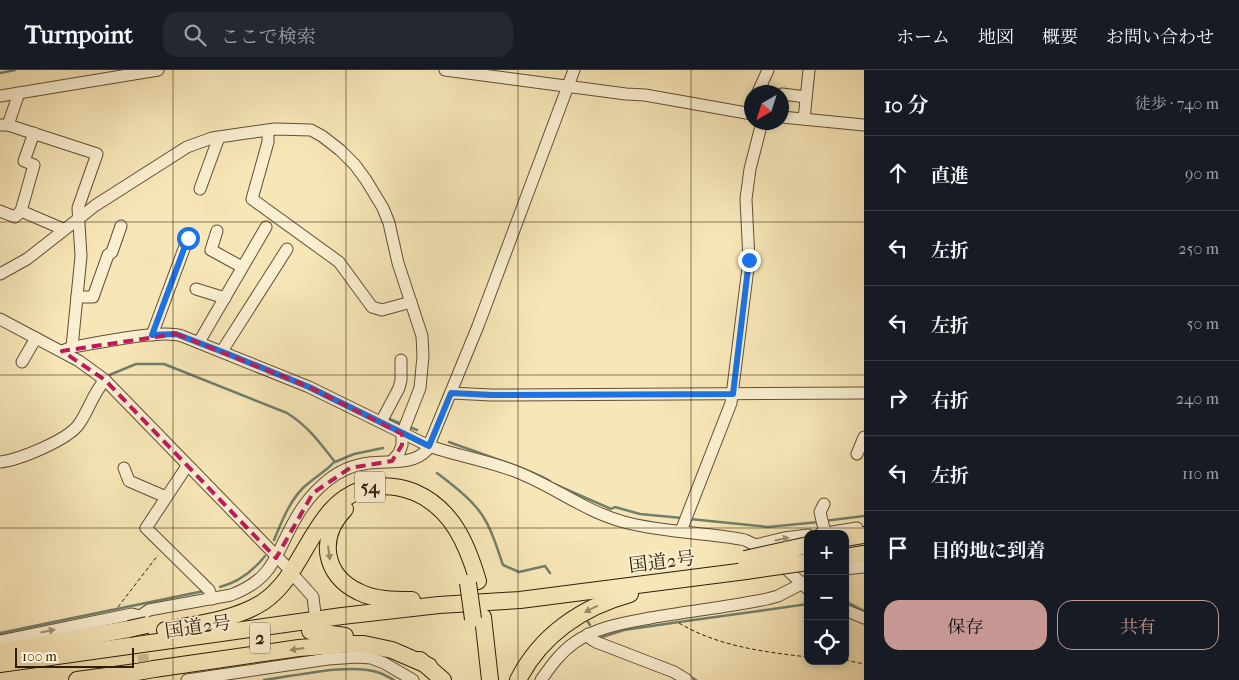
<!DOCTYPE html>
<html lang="ja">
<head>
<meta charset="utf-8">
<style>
  :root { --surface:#171b24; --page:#242831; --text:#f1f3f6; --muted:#9ea1a6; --line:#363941; --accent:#c59692 }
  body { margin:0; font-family:"IM FELL French Canon","Noto Serif JP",serif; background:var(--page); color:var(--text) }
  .controls { position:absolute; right:15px; bottom:15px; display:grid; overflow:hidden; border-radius:10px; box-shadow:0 2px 8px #0003 }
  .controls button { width:45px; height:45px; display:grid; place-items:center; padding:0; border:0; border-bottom:1px solid var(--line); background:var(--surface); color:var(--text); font:25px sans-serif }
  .compass { position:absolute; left:744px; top:15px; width:45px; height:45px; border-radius:50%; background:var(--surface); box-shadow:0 2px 8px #0003; rotate:219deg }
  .scale { position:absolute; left:15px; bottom:12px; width:119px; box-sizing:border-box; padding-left:5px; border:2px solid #2f1d09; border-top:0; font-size:14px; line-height:18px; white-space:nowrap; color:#2f1d09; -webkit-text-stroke:4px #faefd0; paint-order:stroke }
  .stop { position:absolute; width:15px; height:15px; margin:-11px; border:4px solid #1a73e8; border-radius:50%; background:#fff }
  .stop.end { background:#1a73e8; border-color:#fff; box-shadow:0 1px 5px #0008 }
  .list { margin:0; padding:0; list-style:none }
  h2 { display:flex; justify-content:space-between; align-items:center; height:65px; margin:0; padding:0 20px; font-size:21px }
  h2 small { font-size:16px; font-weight:400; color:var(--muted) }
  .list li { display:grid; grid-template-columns:32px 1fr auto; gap:15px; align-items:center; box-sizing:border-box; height:75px; padding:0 20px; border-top:1px solid var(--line) }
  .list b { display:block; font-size:19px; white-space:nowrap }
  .list em { font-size:16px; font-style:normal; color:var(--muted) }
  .actions { display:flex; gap:10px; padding:15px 20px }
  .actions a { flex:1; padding:11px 0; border:1px solid var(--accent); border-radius:15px; text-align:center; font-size:18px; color:var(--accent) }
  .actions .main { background:var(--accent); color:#111 }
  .icon { flex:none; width:28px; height:28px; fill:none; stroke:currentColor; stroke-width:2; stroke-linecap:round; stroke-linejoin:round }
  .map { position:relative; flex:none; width:864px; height:610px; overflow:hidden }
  header { display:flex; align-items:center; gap:30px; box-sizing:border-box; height:70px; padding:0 25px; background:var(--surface); border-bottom:1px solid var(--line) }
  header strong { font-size:24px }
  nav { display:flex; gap:28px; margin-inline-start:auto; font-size:18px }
  .search { width:350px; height:45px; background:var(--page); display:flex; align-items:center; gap:12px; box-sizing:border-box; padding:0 18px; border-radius:15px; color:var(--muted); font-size:19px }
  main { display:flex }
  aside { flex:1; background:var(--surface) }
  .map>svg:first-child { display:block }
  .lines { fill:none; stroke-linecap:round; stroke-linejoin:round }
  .stream { stroke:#717f6d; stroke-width:2.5 }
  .minor-tunnel { stroke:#cfbe94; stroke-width:11; stroke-dasharray:11 5.5; stroke-linecap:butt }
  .minor-casing { stroke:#614f34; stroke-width:13 }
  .highway-casing { stroke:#2f1d09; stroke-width:18 }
  .path { stroke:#2f1d09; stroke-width:1; stroke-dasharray:4 2.5; stroke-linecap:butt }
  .minor { stroke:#faefd0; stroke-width:11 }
  .highway { stroke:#f7e6b7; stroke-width:16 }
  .highway-bridge-casing { stroke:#2f1d09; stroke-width:18; stroke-linecap:butt }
  .highway-bridge { stroke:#f7e6b7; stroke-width:16 }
  .oneway { fill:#9f9076 }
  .oneway2 { fill:#9d8c69 }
  .route { stroke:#1a73e8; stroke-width:6 }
  .marked { fill:none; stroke:#c2185b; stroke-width:4; stroke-dasharray:10 6; stroke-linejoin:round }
  .grid { fill:none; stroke:#2f1d09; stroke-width:1; stroke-opacity:0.55 }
  .labels { text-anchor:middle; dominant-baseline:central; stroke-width:4; stroke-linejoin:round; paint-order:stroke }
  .shield { fill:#faefd0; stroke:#6c5c45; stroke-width:1 }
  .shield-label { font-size:18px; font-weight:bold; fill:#2f1d09 }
  .street-label { font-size:19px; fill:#2f1d09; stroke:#faefd0 }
</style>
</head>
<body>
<header>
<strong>Turnpoint</strong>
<div class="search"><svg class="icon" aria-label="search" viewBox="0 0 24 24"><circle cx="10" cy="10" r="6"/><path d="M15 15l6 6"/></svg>ここで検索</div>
<nav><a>ホーム</a><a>地図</a><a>概要</a><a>お問い合わせ</a></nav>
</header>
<main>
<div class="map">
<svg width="864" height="610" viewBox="0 0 864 610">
  <rect width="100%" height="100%" fill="#f7e6b7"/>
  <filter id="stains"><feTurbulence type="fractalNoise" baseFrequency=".004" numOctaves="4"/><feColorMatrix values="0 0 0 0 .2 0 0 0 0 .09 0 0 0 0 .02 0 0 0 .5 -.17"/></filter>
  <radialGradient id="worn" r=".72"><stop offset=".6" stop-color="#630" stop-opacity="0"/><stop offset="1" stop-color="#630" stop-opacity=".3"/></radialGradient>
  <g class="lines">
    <g class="stream">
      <path d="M0 3 15 0"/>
      <path d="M107 306 136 294H164L287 343C308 356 320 373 335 392L354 384 383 378"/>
      <path d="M387 348 402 354"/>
      <path d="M409 357 417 360"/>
      <path d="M449 372C483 385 518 394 550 411"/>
      <path d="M437 403C450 413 464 423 475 436 490 452 496 475 503 495L519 502 545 496 550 503"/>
      <path d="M554 414 611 439 615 437 640 444 682 448"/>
      <path d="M690 449 768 457 819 452"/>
      <path d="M824 451 864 446"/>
      <path d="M274 470C282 451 289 432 303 418 312 409 328 400 334 392"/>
      <path d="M220 517C239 512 253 501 265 486"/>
      <path d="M845 531 864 541"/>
      <path d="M588 552 590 555"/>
      <path d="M0 563 204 521"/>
      <path d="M599 568 624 560 672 553 808 534"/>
      <path d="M689 606 696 610"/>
      <path d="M264 610C296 606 351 592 380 603 385 605 390 608 394 610"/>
    </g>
    <path class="minor-tunnel" d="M141 568 144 596"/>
    <defs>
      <g id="minor">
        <path d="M445 0 626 24 645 25 752 44"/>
        <path d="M758 22 768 0"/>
        <path d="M782 24 806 27"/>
        <path d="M0 26 158 0"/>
        <path d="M782 47 864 55"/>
        <path d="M804 49 809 0"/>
        <path d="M0 55H8L97 84 78 138 81 186 72 277"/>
        <path d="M8 55 19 23"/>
        <path d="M268 60V72L252 129 339 192 372 237 382 240 411 232"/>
        <path d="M200 119 219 67"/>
        <path d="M0 141 15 147 21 141 63 159"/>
        <path d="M21 141 34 95 24 91 34 63"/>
        <path d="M217 161 211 180 242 197"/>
        <path d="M0 204 27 189 96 135 187 77 212 68 246 63 275 59 311 60 322 66 340 80 355 95 366 110 383 138 389 153 398 193 422 266 423 286 420 318 402 364V375L399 383 392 391"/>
        <path d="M196 219 225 228"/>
        <path d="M77 227H93L108 185 112 182 121 156"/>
        <path d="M0 249 79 291 105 310 287 497"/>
        <path d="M152 265 188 168"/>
        <path d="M199 272 266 157"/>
        <path d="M62 281 72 277C98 273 160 259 182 266L309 317 429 376C458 386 489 391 517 402 555 417 584 441 624 452 664 463 706 462 745 470 771 481 787 501 808 519"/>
        <path d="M222 281 287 179"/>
        <path d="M22 292 36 268"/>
        <path d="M451 323 491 325 864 323"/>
        <path d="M381 352 399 318 401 310V290"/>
        <path d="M857 384 864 367"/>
        <path d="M0 392C19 390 68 370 79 354 89 340 93 323 105 310"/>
        <path d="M187 396 146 458 209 520 212 529"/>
        <path d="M124 398 129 411 166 427"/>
        <path d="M824 434 820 442 825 463"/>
        <path d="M681 461 731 333 749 190 746 129 750 99 762 52"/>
        <path d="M820 464 857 458"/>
        <path d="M756 475 784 468 808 465"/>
        <path d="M845 499 864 497"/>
        <path d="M297 509 313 527 315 544"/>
        <path d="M845 540 864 548"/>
        <path d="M140 560V546L149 540 231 525C244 520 257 513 266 502 274 493 279 481 285 469 296 446 307 427 327 411 339 401 353 395 369 393 388 390 412 396 427 380L478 256 574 0"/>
        <path d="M588 564 591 569 596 572 674 602 687 610"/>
        <path d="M0 571 132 544 140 546"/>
        <path d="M187 610 328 589 358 587 371 588 384 593 413 610"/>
        <path d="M541 610C551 596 560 583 574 573 596 557 623 553 650 548 689 541 728 537 767 529L778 526 807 511"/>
      </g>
      <g id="highway">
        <path d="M345 439C318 467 323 505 359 522 375 530 394 530 412 530"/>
        <path d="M845 468 864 465"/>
        <path d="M845 487 864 484"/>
        <path d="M483 547 490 610"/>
        <path d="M165 560C197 554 235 550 263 532 309 501 312 427 373 417 387 415 401 417 414 422 452 438 467 474 478 511"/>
        <path d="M310 561 345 566"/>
        <path d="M0 582 129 559"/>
        <path d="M420 590 443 610"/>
        <path d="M0 594 342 546 439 535 520 530 746 501"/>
        <path d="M154 599 299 578 351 574H364L392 580 429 596"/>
        <path d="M77 610 137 602"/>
        <path d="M518 610C541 565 582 537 630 524"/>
      </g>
    </defs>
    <use href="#minor" class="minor-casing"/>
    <use href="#highway" class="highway-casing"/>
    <g class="path">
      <path d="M118 537 158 485"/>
      <path d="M679 553C717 576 764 582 808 587"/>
      <path d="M845 590 864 594"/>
    </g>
    <use href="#minor" class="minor"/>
    <use href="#highway" class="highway"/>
    <defs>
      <g id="highway-bridge">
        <path d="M745 489 808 475"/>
        <path d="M746 501 808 492"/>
        <path d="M468 513 473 549"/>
        <path d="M129 559 147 555"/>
        <path d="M137 602 154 599"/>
      </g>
    </defs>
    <use href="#highway-bridge" class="highway-bridge-casing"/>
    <use href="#highway-bridge" class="highway-bridge"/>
  </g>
  <defs><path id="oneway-solid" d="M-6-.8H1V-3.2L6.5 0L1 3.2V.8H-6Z" transform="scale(1.25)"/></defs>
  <g class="oneway">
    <use href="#oneway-solid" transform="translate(782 469) rotate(-11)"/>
    <use href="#oneway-solid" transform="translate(48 561) rotate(-12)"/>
  </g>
  <g class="oneway2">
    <use href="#oneway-solid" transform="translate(329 483) rotate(82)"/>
    <use href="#oneway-solid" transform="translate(591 539) rotate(153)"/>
    <use href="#oneway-solid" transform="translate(297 579) rotate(172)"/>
  </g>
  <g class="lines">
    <path class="route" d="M188 168 152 265 176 264 228 284 309 317 429 376 451 323 492 325 733 324 749 190"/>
  </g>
  <path class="marked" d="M176 264 309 317 402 364V375L392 391 350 398 313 423 276 488 105 310 62 281Z"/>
  <path class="grid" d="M173 0V610M346 0V610M518 0V610M691 0V610M0 152H864M0 305H864M0 458H864"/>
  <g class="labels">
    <g class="shield">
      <rect x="355" y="401.5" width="30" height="31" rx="4"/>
      <rect x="250" y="552.5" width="20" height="31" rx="4"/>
    </g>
    <g class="shield-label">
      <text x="370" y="417">54</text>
      <text x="260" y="568">2</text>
    </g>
    <g class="street-label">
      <text transform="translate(662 492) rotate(-7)">国道2号</text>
      <text transform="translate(198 557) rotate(-8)">国道2号</text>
    </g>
  </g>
  <rect width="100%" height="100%" filter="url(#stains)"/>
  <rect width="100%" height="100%" fill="url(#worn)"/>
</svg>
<div class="controls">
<button>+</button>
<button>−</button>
<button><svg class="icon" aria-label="locate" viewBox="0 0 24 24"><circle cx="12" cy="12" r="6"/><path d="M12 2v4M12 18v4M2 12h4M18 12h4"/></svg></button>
</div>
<svg class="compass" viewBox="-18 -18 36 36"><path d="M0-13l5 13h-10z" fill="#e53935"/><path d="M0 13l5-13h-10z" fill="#9ea1a6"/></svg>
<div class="scale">100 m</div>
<div class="stop" style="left:188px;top:168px"></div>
<div class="stop end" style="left:749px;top:190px"></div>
</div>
<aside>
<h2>10 分<small>徒歩 · 740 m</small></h2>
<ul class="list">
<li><svg class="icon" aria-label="ahead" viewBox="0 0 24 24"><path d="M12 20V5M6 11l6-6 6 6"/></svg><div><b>直進</b></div><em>90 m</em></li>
<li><svg class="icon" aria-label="left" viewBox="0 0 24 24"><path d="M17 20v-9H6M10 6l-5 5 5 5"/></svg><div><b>左折</b></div><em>250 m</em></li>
<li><svg class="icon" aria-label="left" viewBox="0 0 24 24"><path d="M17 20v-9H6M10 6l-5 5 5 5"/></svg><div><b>左折</b></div><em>50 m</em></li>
<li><svg class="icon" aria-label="right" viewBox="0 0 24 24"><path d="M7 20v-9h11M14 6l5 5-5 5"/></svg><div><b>右折</b></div><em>240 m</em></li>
<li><svg class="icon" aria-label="left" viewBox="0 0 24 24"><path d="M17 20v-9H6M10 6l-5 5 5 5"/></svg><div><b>左折</b></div><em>110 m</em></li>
<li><svg class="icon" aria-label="arrive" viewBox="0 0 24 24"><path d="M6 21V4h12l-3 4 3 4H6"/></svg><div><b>目的地に到着</b></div></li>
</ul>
<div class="actions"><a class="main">保存</a><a>共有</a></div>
</aside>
</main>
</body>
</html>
